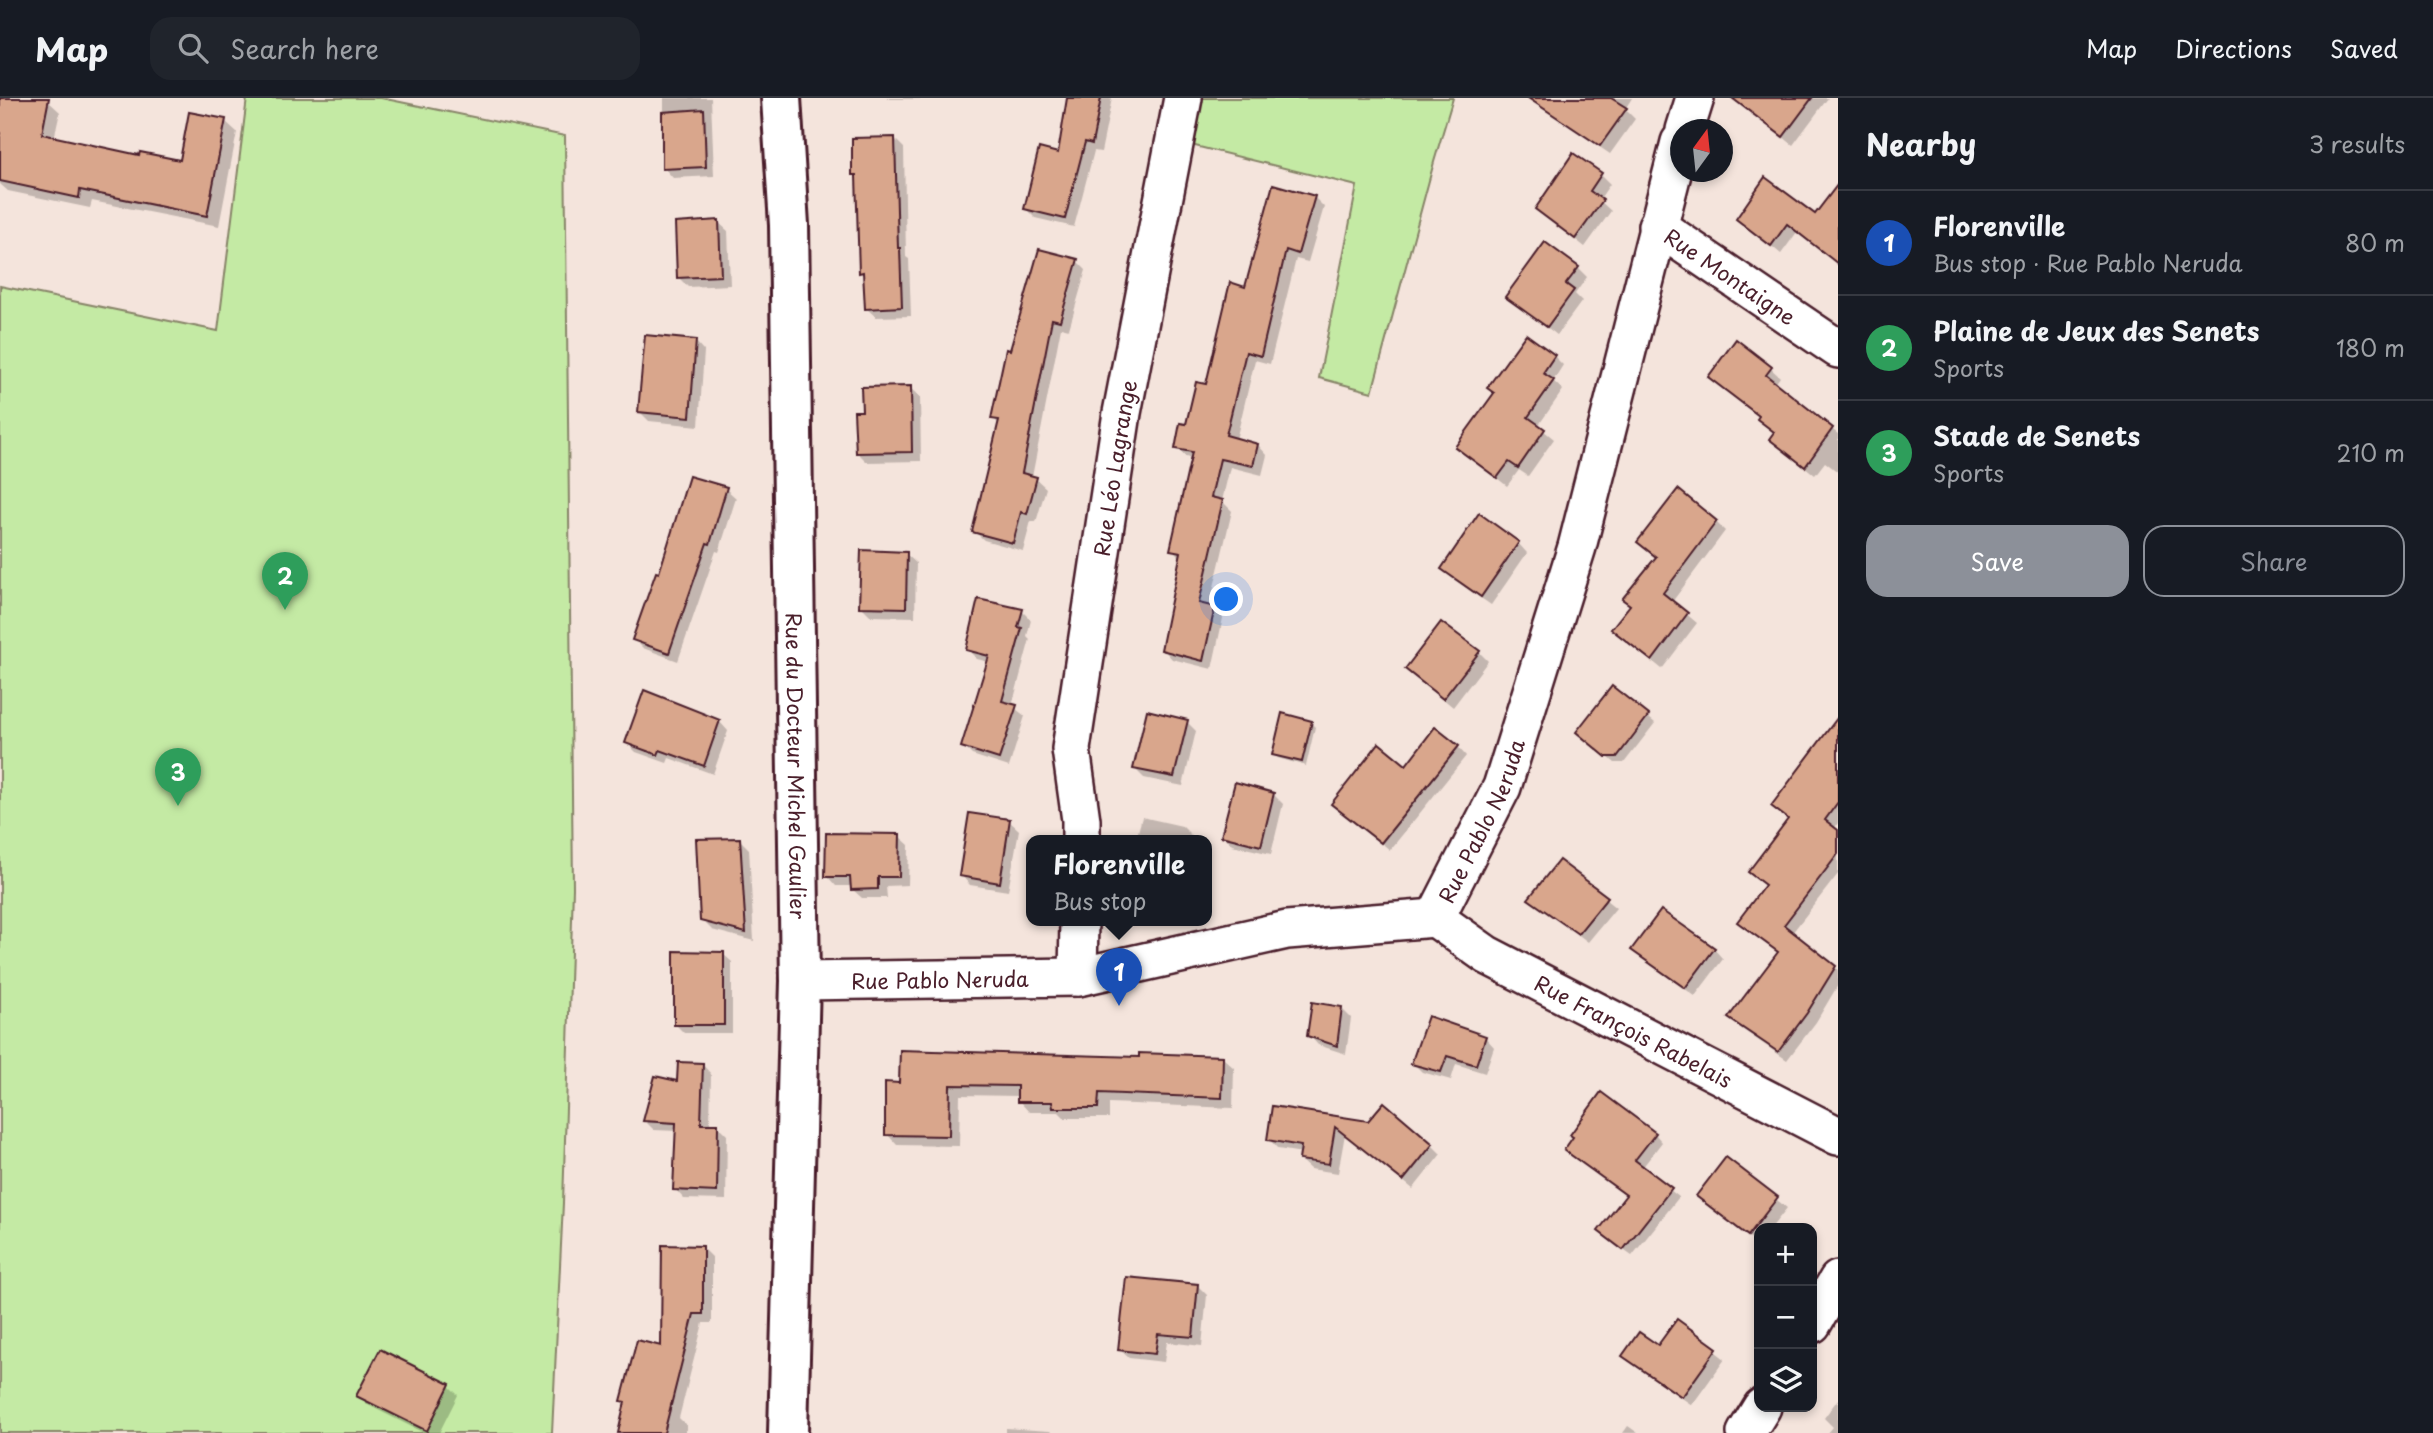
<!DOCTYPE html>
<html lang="en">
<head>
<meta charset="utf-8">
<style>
  :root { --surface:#171b24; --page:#20242c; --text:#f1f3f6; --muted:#9ea1a6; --line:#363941; --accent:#8c9099 }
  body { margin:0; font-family:"Playpen Sans",sans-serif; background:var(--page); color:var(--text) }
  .controls { position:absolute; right:21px; bottom:21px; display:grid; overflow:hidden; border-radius:14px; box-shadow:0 4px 10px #0003 }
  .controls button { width:63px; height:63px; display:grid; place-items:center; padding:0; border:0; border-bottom:2px solid var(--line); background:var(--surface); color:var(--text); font:35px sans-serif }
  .compass { position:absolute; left:1670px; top:21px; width:63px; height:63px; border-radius:50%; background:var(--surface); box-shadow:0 4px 10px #0003; rotate:15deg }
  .you { position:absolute; left:1227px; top:502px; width:24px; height:24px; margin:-18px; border:5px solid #fff; border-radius:50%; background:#1a73e8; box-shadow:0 0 0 10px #1a73e833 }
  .badge { display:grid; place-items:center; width:46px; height:46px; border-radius:50%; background:var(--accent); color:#fff; font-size:23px; font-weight:700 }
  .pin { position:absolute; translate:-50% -58px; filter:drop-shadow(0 2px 4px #0008) }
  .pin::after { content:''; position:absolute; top:37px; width:24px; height:21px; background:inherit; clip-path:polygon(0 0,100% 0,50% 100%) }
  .popup { position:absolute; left:1026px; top:737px; width:186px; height:91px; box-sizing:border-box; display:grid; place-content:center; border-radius:14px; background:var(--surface); filter:drop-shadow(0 2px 5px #0005); font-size:23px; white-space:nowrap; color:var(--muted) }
  .popup b { font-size:26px; color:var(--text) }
  .popup::after { content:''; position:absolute; left:50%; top:100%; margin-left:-14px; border:14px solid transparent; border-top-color:var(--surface) }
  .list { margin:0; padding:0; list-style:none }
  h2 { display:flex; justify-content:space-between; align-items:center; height:91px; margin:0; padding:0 28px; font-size:30px }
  h2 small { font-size:23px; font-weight:400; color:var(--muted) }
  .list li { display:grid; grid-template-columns:46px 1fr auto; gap:21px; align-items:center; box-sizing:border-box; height:105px; padding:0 28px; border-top:2px solid var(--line) }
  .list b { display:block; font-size:26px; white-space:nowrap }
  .list p { margin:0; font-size:23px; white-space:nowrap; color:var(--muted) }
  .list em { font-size:23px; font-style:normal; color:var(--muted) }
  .actions { display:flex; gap:14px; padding:21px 28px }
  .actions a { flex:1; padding:16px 0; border:2px solid var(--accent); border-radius:21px; text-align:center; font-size:24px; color:var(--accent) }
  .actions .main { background:var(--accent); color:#fff }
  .icon { flex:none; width:38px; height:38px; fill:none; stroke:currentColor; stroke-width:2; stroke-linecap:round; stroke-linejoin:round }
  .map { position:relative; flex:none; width:1838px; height:1335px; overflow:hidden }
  header { display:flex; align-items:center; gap:42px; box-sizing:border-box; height:98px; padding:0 35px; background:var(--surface); border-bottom:2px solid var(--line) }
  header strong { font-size:33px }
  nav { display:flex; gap:38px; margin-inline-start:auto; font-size:24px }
  .search { width:490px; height:63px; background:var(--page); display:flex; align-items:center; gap:18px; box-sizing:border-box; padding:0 24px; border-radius:21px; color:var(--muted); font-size:26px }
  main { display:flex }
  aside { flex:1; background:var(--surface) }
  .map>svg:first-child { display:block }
  .green { fill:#c4eaa4; stroke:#878468; stroke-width:2 }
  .shadow { fill:#0003 }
  .building { fill:#d9a68c; stroke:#4a1f2b; stroke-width:2 }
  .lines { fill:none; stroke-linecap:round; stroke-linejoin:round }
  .street-casing { stroke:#4a1f2b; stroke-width:42 }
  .secondary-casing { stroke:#4a1f2b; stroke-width:44 }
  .street { stroke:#fff; stroke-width:37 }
  .secondary { stroke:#fff; stroke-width:38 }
  .labels { text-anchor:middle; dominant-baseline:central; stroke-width:5; stroke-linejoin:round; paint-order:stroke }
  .street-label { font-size:21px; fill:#4a1f2b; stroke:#fff }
</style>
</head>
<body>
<header>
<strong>Map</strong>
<div class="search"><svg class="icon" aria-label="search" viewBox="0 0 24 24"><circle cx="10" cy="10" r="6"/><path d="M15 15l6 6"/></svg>Search here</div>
<nav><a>Map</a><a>Directions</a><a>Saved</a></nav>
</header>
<main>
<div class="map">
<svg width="1838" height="1335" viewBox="0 0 1838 1335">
  <rect width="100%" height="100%" fill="#f4e4dc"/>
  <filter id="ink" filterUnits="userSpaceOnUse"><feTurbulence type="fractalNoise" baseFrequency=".0143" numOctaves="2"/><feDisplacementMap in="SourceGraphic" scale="14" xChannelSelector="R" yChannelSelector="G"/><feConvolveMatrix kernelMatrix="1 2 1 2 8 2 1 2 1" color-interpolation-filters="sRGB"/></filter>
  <g filter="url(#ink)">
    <g class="green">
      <path d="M247 0H381L565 38 573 790 563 1105 552 1335H0V188L218 233Z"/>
      <path d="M1201 0H1453L1434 64 1372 294 1319 280 1357 88 1191 47Z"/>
    </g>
    <g class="shadow">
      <path d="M3 0H35L48 3 60 14 54 41 141 59 181 64 225 23 237 34 219 128 92 103 90 110 8 93 0 86V7Z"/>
      <path d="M664 0H711L714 78 673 80 664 70Z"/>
      <path d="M886 0H926V1H887Z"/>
      <path d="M1069 0H1112L1101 54 1094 53 1074 129 1035 120 1026 111 1059 57Z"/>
      <path d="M1574 0H1632L1625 11 1635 21 1610 56 1570 29 1561 20Z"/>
      <path d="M1754 0H1828L1793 47 1747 10Z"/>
      <path d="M895 41 904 50 906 159 909 161 911 218 876 219 866 210 865 178 861 174 858 80 854 76Z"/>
      <path d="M1601 77 1610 86 1599 102 1611 113 1585 149 1537 111Z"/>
      <path d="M1275 89 1315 100 1324 109 1308 164 1296 161 1270 266 1255 262 1236 342 1258 347 1267 357 1262 377 1230 369 1222 403 1232 413 1209 510 1214 511 1223 520 1212 571 1172 561 1163 551 1182 461 1172 451 1192 361 1186 359 1177 350 1207 288 1246 191Z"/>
      <path d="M1838 113V166L1797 134 1781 156 1738 120 1816 119Z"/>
      <path d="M718 124 728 133 730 187 688 189 678 179Z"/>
      <path d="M1077 163 1086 172 1069 231 1061 229 1032 379 1036 381 1046 390 1036 424 1031 423 1023 453 984 442 974 433 1000 327 993 320 1011 254Z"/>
      <path d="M1578 170 1587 179 1575 196 1582 203 1557 237 1508 199Z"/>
      <path d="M695 243 704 253 699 328 649 323 640 314Z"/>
      <path d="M1554 258 1563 267 1553 283 1563 292 1538 328 1554 341 1528 378 1519 372 1507 388 1458 349Z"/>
      <path d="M1770 270 1780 279 1775 286 1838 336V374L1825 364 1815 377 1771 341 1775 336 1759 321 1761 320 1710 279Z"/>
      <path d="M910 290 920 299 921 363 867 364 857 354Z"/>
      <path d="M726 391 736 400 719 454 716 453 678 563 643 550 634 541 660 477Z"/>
      <path d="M1716 424 1725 433 1672 504 1697 525 1662 571 1613 531 1632 508Z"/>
      <path d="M1518 445 1527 455 1491 507 1452 480 1443 471Z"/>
      <path d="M906 456 916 465 915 519 871 518 861 508Z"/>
      <path d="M1022 513 1031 522 1027 538 1030 541 1012 608 1025 618 1009 669 972 657 963 648 989 564 977 561 968 552Z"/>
      <path d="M1479 554 1488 563 1453 609 1407 571Z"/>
      <path d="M1613 590 1655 625 1624 665H1615L1585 640Z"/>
      <path d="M1838 621V725L1834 731 1838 734V776L1792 835 1838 872V887L1816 924 1787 962 1739 929 1731 920 1780 855 1740 824 1766 788 1790 722Z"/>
      <path d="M719 623 728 633 713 676 669 660 667 665 636 654 627 645Z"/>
      <path d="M1187 624 1196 633 1183 688 1144 680 1134 670Z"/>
      <path d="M1311 625 1315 629 1306 668 1278 660 1274 656Z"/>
      <path d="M1458 649 1466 658 1390 752 1333 706Z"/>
      <path d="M1273 696 1283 706 1271 756 1232 747 1223 737Z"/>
      <path d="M1142 719 1182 728 1191 737 1190 742H1136Z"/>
      <path d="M1009 723 1019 732 1008 793 970 787 961 777Z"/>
      <path d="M899 738 909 747 908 787 886 788 887 800H862L852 791V788H836L827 778Z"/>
      <path d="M740 742 749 751 754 843 712 832 702 822Z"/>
      <path d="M1559 764 1616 810 1588 844 1531 801Z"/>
      <path d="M1714 851 1723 861 1695 898 1643 861 1633 852Z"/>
      <path d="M723 856 732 864V935H684L675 926Z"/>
      <path d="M1341 910 1351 920 1346 956 1318 947 1309 937Z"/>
      <path d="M1485 939 1494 949 1485 975 1456 966 1451 982 1422 974 1413 965Z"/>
      <path d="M1223 960 1234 970 1233 1010 1109 1005V1020H1065L1059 1014H1029L1019 1003V998L960 997 959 1048 897 1047 887 1036 901 987 1141 961Z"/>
      <path d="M702 966 711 976 710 1028H718L727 1037 726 1102 684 1101 675 1091 677 1033 654 1032 645 1023 679 985Z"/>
      <path d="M1273 1010 1432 1047 1441 1056 1413 1091 1345 1036 1338 1075 1310 1071 1300 1062 1302 1055 1278 1051 1269 1041Z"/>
      <path d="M1655 1036 1662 1044 1642 1070 1679 1099 1632 1158 1608 1141 1628 1098 1566 1052Z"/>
      <path d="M1726 1062 1787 1110 1771 1130H1759L1758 1146 1698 1098Z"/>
      <path d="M703 1150 712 1159V1225H703L679 1320 687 1328 685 1335H625L663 1250Z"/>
      <path d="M1198 1188 1207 1197 1202 1248 1167 1244 1164 1264 1129 1260 1119 1251Z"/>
      <path d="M1677 1224 1725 1261 1692 1307 1634 1267 1624 1258 1659 1250Z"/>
      <path d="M449 1288 458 1297 439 1335H424L368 1307 359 1298Z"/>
      <path d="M1838 1301V1335H1828L1833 1329 1824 1320Z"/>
      <path d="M1628 1328 1638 1335H1623Z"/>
      <path d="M1006 1330 1050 1333 1052 1335H1006Z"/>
    </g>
    <g class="building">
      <path d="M0 0H49L42 36 139 57 140 54 180 62 189 14 226 21 207 118 80 92 79 100 0 83Z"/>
      <path d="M1067 0H1101L1092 46 1085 44 1065 121 1024 111 1039 50 1058 55Z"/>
      <path d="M1528 0H1611L1627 10 1600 48Z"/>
      <path d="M1732 0H1812L1783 39Z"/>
      <path d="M704 11 706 69 662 71V14Z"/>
      <path d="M895 39 898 150H900L902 209 865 211 863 174 859 175 856 77H852V40Z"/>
      <path d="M1573 55 1602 75 1590 93 1603 102 1575 141 1535 111Z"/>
      <path d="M1765 79 1815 116 1838 86V166L1787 126 1771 148 1736 121Z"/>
      <path d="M1273 86 1315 98 1298 156 1286 152 1261 258 1246 254 1226 337 1258 346 1253 368 1220 361 1211 399 1223 402 1199 505 1215 509 1203 563 1161 552 1181 454 1170 452 1192 354 1175 351 1180 325 1186 326 1196 284 1206 286 1230 184 1245 189Z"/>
      <path d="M719 122 721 178 677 180 675 125Z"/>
      <path d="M1545 144 1579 169 1566 186 1574 192 1547 229 1505 199Z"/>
      <path d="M1039 151 1078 161 1060 223 1052 221 1022 375 1037 379 1027 416 1021 414 1013 445 972 434 999 322 991 321 1006 251 1010 252Z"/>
      <path d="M1526 236 1555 257 1543 275 1554 282 1528 319 1545 331 1518 370 1509 364 1497 380 1455 349 1494 295 1487 290Z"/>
      <path d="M645 237 696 242 690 319 638 314Z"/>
      <path d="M1736 241 1772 269 1766 277 1833 330 1805 369 1769 341 1774 334 1757 321 1759 318 1708 279Z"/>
      <path d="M911 288 912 354 856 355 854 313H862L861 289Z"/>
      <path d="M689 378 727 389 710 446 707 445 669 555 632 542 656 474 659 475Z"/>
      <path d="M1678 391 1717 423 1663 495 1688 515 1652 563 1611 531 1630 507 1622 501 1656 459 1637 444Z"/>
      <path d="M1479 415 1519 444 1481 499 1441 471Z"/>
      <path d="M861 452 907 454 906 510 859 509Z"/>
      <path d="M978 501 1023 511 1018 529 1022 530 1002 603 1017 607 999 661 961 649 989 558 966 552Z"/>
      <path d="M1441 524 1480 553 1443 601 1405 571Z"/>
      <path d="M1612 588 1649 617 1617 659H1606L1576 634Z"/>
      <path d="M644 592 720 622 704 668 660 652 658 657 625 645Z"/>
      <path d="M1147 612 1188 622 1174 679 1133 671Z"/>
      <path d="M1282 615 1312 623 1302 664 1272 657Z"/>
      <path d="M1838 619V704L1825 722 1838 732V756L1784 827 1836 868 1807 915 1778 954 1728 920 1778 854 1737 824 1765 787 1748 774 1788 721 1771 708Z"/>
      <path d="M1435 629 1459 648 1381 745 1331 706 1379 645 1406 667Z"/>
      <path d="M1235 684 1274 695 1261 748 1221 738Z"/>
      <path d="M969 715 1010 721 1000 785 959 778Z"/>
      <path d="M826 735 900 736 899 779H878V791L851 792 850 779H825Z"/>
      <path d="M740 740 746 835 700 823 696 741Z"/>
      <path d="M1559 762 1608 799 1578 836 1528 801Z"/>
      <path d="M1661 812 1715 850 1685 890 1631 852Z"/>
      <path d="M674 853 724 854V927H674Z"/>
      <path d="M1312 904 1342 909 1337 948 1307 938Z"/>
      <path d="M1428 918 1486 938 1476 967 1447 958 1441 974 1411 966Z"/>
      <path d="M900 952 1139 959V955L1223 958 1222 1000 1099 995 1098 1010H1053L1052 1004H1017V988L950 987 949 1038 885 1037V984L899 985Z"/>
      <path d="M678 964 703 965 701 1026H718L717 1094 673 1092 676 1025 643 1023 655 978 677 983Z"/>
      <path d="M1601 994 1656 1035 1635 1062 1672 1090 1623 1152 1598 1133 1626 1097 1564 1052 1573 1039 1570 1037Z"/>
      <path d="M1384 1004 1433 1046 1403 1083 1335 1029 1329 1066 1299 1062 1301 1048 1267 1042 1272 1008 1368 1023Z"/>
      <path d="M1726 1059 1778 1099 1748 1138 1696 1098Z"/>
      <path d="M662 1147 703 1148V1216H694L664 1335H618L625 1304 621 1303 637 1242 661 1248Z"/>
      <path d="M1126 1179 1198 1186 1193 1239 1158 1236 1155 1256 1118 1252Z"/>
      <path d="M1677 1221 1717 1250 1682 1299 1622 1258 1639 1234 1658 1247Z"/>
      <path d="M380 1251 450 1286 427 1333 356 1298Z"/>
    </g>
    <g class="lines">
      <defs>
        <g id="street">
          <path d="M1685 32 1695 0"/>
          <path id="s1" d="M1657 128 1838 251"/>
          <path id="s2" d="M1081 742V722L1071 651 1122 315 1183 0"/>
          <path id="s3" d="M1435 820 1502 689 1577 449 1680 44"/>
          <path id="s4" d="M1435 820 1487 857 1838 1038"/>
          <path d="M1078 879 1079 822"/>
          <path id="s5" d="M800 883 1078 879 1287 832 1435 820"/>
          <path d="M1812 1226 1838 1182"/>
          <path d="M1746 1335 1762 1309"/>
        </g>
        <g id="secondary">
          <path id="s6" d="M781 0 789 127 800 883 788 1335"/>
        </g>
      </defs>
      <use href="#street" class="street-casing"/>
      <use href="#secondary" class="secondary-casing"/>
      <use href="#street" class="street"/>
      <use href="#secondary" class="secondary"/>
    </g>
  </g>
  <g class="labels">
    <g class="street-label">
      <text stroke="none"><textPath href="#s1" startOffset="89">Rue Montaigne</textPath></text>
      <text stroke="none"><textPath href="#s2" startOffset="376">Rue Léo Lagrange</textPath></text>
      <text stroke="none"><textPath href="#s6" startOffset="668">Rue du Docteur Michel Gaulier</textPath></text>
      <text stroke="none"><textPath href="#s3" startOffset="108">Rue Pablo Neruda</textPath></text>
      <text stroke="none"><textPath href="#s5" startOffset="140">Rue Pablo Neruda</textPath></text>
      <text stroke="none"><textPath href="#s4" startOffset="229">Rue François Rabelais</textPath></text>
    </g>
  </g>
</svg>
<div class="controls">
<button>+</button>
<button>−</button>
<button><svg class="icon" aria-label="layers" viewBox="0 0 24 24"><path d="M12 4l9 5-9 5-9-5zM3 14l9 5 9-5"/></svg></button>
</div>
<svg class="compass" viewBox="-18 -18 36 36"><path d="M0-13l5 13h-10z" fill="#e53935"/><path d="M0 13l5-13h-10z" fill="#9ea1a6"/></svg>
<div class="you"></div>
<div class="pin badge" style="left:1119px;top:908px;background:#1a4fb4">1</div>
<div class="popup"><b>Florenville</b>Bus stop</div>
<div class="pin badge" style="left:285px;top:512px;background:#2e9e5b">2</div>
<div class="pin badge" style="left:178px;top:708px;background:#2e9e5b">3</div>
</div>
<aside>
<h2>Nearby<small>3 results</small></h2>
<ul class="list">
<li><span class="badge" style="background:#1a4fb4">1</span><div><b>Florenville</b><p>Bus stop · Rue Pablo Neruda</p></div><em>80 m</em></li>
<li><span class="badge" style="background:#2e9e5b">2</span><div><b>Plaine de Jeux des Senets</b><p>Sports</p></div><em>180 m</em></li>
<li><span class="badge" style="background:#2e9e5b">3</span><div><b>Stade de Senets</b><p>Sports</p></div><em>210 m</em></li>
</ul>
<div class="actions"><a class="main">Save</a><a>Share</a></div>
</aside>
</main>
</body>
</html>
